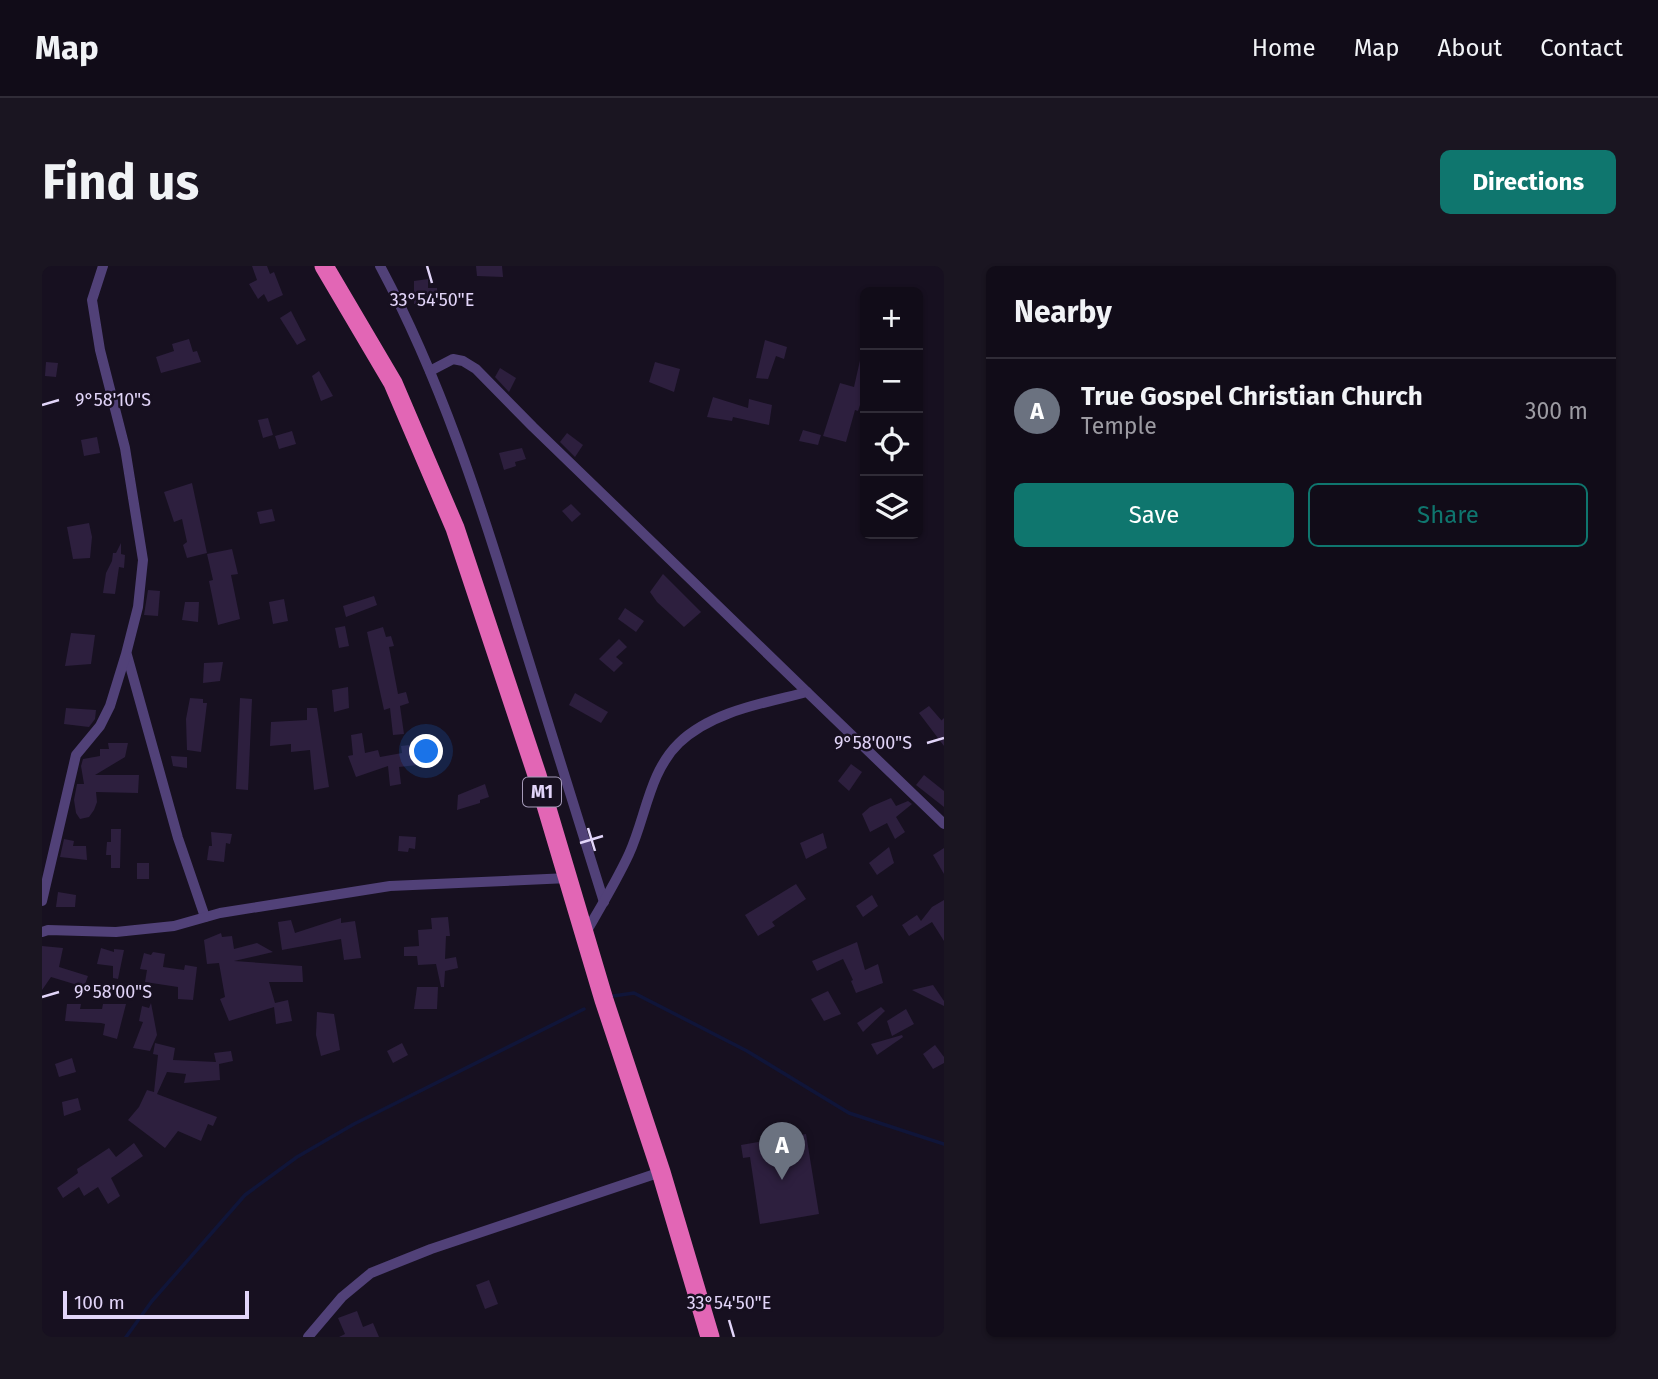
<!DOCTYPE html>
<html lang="en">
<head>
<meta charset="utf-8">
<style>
  :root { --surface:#110c18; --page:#1a1521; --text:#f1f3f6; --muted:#9c9ba2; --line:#302c37; --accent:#0f766e }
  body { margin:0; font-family:"Fira Sans",sans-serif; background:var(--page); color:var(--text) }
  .controls { position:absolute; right:21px; top:21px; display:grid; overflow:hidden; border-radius:10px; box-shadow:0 2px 5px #0004 }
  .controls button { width:63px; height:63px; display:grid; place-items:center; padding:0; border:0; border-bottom:2px solid var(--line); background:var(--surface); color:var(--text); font:35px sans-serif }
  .scale { position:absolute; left:21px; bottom:18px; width:186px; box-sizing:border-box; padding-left:7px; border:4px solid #e2d5f9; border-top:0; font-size:19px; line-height:24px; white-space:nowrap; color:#e2d5f9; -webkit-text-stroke:5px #171020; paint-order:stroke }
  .you { position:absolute; left:385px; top:486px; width:24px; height:24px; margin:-18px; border:5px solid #fff; border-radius:50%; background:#1a73e8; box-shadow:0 0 0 10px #1a73e833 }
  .badge { display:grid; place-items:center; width:46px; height:46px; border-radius:50%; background:var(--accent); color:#fff; font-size:23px; font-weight:700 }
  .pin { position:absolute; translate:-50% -58px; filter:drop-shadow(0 2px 4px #0008) }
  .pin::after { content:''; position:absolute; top:37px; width:24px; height:21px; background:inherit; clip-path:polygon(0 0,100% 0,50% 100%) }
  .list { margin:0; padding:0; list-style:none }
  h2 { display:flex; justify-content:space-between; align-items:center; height:91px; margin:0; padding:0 28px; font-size:30px }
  h2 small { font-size:23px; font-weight:400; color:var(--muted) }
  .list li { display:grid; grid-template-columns:46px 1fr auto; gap:21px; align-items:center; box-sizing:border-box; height:105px; padding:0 28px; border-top:2px solid var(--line) }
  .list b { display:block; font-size:26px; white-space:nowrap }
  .list p { margin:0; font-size:23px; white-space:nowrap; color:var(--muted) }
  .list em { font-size:23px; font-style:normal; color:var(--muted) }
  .actions { display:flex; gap:14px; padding:21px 28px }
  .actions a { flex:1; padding:16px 0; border:2px solid var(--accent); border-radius:10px; text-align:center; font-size:24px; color:var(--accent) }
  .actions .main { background:var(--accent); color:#fff }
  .icon { flex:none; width:38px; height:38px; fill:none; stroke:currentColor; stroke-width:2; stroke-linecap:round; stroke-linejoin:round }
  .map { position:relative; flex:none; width:902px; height:1071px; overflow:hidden; border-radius:10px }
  header { display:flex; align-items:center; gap:42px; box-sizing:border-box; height:98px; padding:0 35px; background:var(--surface); border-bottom:2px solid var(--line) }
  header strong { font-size:33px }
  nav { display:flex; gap:38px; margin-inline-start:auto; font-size:24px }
  .intro { display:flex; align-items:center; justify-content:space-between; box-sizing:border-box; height:168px; padding:0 42px }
  h1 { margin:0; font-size:49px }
  .button { padding:18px 32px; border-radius:10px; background:var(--accent); color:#fff; font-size:24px; font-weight:700 }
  main { display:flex; gap:42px; padding:0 42px }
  aside { flex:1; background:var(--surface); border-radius:10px; box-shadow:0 2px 5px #0004 }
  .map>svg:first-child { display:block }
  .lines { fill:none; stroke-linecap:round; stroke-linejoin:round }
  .stream { stroke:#101539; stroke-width:3.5 }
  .building { fill:#2d1f3e }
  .minor { stroke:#514178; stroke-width:10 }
  .trunk { stroke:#e266b5; stroke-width:19 }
  .ticks { fill:none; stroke:#e2d5f9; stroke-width:2.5 }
  .labels { text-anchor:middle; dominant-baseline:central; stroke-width:5; stroke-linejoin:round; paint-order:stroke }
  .shield { fill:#171020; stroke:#a59ab8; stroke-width:2 }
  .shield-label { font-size:18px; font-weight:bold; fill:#e2d5f9 }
  .ticks-label { font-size:18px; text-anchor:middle; fill:#e2d5f9; stroke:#171020; stroke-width:5; stroke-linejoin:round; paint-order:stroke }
</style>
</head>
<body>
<header>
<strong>Map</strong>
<nav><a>Home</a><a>Map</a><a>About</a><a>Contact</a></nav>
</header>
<div class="intro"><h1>Find us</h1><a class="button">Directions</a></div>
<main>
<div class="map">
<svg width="902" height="1071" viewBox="0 0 902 1071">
  <rect width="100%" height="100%" fill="#171020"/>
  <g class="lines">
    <g class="stream">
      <path d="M571 730 592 727 705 785 807 847 902 878"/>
      <path d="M84 1071 110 1035 203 929 255 891 312 858 542 743"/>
    </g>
  </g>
  <g class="building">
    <path d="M210 0H225L228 8 232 6 241 29 226 36 222 28 216 33 207 18 215 14Z"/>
    <path d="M434 0H460L461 11 435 10Z"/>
    <path d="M386 13V22H395L396 36 372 38V15Z"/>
    <path d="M249 45 264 74 255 79 238 52Z"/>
    <path d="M147 73 151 86 155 85 159 96 119 107 114 91 132 85 130 78Z"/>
    <path d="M723 74 745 81 742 93 734 90 726 113 714 112Z"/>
    <path d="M819 90 823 91V124L816 145 813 144 804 176 781 170 798 117 812 121Z"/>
    <path d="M4 96 16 97 14 111 3 110Z"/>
    <path d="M613 96 638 103 632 126 607 116Z"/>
    <path d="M458 102 474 112 467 126 453 111Z"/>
    <path d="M277 105 291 130 279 135 270 110Z"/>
    <path d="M671 131 706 142 707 133 730 139 727 159 691 151 690 155 665 151Z"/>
    <path d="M226 152 231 169 221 172 216 154Z"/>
    <path d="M761 164 779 169 776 179 757 175Z"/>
    <path d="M250 165 254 178 237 183 233 170Z"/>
    <path d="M525 167 541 179 533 191 518 176Z"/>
    <path d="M55 171 58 187 42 190 39 174Z"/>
    <path d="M480 182 484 193 473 196 474 200 462 204 457 187Z"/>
    <path d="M150 217 165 287 145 292 141 279 145 276 140 253 132 256 122 226Z"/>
    <path d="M529 238 539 248 530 256 520 245Z"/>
    <path d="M230 243 233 255 218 258 215 246Z"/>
    <path d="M47 257 50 271 48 292 31 293 25 261Z"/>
    <path d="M79 277V288L83 289 82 302 77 301 73 328 61 327 64 307 70 295 71 287H74Z"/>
    <path d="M190 283 196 308 189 309 198 353 176 359 167 315 171 314 165 288Z"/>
    <path d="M621 308 659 346 642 361 615 336 608 326Z"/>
    <path d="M106 324 118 325 116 350 102 349Z"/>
    <path d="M332 330 335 339 304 351 301 340Z"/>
    <path d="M242 333 246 355 231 358 227 336Z"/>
    <path d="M143 336H157L156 356 140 354Z"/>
    <path d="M583 342 602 355 594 366 576 353Z"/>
    <path d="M303 360 307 380 297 382 293 362Z"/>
    <path d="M341 361 344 371 349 370 352 380 347 381 356 428 364 426 367 437 358 440 362 468 351 469 348 442 342 444 325 366Z"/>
    <path d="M29 367 53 369 49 398 23 400Z"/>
    <path d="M577 373 585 381 574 391 581 397 572 406 557 393Z"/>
    <path d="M181 396 178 415 161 417 162 397Z"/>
    <path d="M306 421 307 442 292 446 290 424Z"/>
    <path d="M533 427 566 446 559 457 527 439Z"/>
    <path d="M148 432 161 433V437H165L159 486 145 484 144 453Z"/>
    <path d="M198 432 210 433 206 524 194 523Z"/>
    <path d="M887 440 900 455 898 456 902 452V480L877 447Z"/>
    <path d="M24 442 54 444 53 453 47 461 22 458Z"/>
    <path d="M265 442H275L287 521 272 524 268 484 249 486V478L228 480 229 456 265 454Z"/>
    <path d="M320 467 323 487 336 484 338 491 360 487 359 480 377 478 378 488H374L375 499 357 501 359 518 348 520 346 500 314 511 306 490 311 489 309 469Z"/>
    <path d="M66 477H86L83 491 53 509H97L96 527 54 526 55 536 52 544 47 551 38 553 34 547 32 534 35 518H42L39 500 41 493 58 490V483H67Z"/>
    <path d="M129 490 145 491V502L131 500Z"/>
    <path d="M809 498 820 506 807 525 796 515Z"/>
    <path d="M882 509 902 525V541L874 519Z"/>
    <path d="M443 518 447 531 438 534V537L415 544 416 529Z"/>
    <path d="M849 532 854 540 866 535 870 538 854 551 863 566 853 573 845 557 828 566 820 548 828 541Z"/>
    <path d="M69 563H79L78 602H69V589H64L65 576H69Z"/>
    <path d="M169 566 190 568 188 578 184 577 182 596 165 594 167 580H170Z"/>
    <path d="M781 567 785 582 764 593 758 577Z"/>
    <path d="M357 570 374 571 373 583 367 582 366 586 356 585Z"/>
    <path d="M22 573 32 575 31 580H44L45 594 18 591Z"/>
    <path d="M847 581 852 597 835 609 827 597Z"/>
    <path d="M902 582V608L891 589Z"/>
    <rect x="95" y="597" width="12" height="16"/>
    <path d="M754 618 764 633 730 656 733 660 716 670 703 649Z"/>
    <path d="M16 626 34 629 33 641H14Z"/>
    <path d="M830 629 836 640 821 651 814 640Z"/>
    <path d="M902 634V675L890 656 867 670 860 659 875 649 879 655 890 641Z"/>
    <path d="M406 651 408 670H404L403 693 414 691 416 702 403 705 402 721H399L394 698 376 699 375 690H362V681L377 680 376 664 390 663 389 652Z"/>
    <path d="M299 652V657L313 655 319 692 302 694 299 673 240 684 236 656 249 654 253 667Z"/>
    <path d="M179 667 180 671 190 670 192 683 215 677 231 686 192 695 260 700 261 716H227L233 737 246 734 250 755 234 758 232 741 187 755 178 733 183 731 177 697 165 698 162 674Z"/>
    <path d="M815 676 823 704 836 698 841 717 814 727 809 715 811 714 801 693 775 705 770 695Z"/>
    <path d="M0 680 21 682 17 701 46 710 42 721 9 711 0 724Z"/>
    <path d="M59 682 72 686V683L82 684 76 713 71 712V700L55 698Z"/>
    <path d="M111 686 123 688 121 701 142 704 143 699 155 701 151 734 136 733V721L103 716 105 704 98 703 102 687 109 689Z"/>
    <path d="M891 719 902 735V740L870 724Z"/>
    <path d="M375 721H396L395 743H372Z"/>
    <path d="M786 725 799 748 782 755 769 733Z"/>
    <path d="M109 737 115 769 108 785 91 782 101 756 97 755 100 740 107 742Z"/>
    <path d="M25 738H39L38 743H60L61 738H84L75 773 61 769 63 758 59 757 23 755Z"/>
    <path d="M839 741 843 745 821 766 815 757Z"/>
    <path d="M864 743 872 758 850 770 845 755Z"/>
    <path d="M275 746 292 748 298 784 279 790 274 769Z"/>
    <path d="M860 769 861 771 835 789 829 778Z"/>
    <path d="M113 777 133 782 131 794 174 796 172 787 189 785 191 795 177 798 178 814 142 817 144 808 125 806 115 828 175 851 171 860 166 858 159 875 136 865 123 882 86 854 97 841 105 824 112 826 116 789 111 788Z"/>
    <path d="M360 777 366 789 351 797 345 785Z"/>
    <path d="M893 779 902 791V797L891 803 881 788Z"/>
    <path d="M30 792 34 806 17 811 13 798Z"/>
    <path d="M36 832 39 844 22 850 20 836Z"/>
    <path d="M764 868 777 948 718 958 708 891 701 892 699 879Z"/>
    <path d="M92 877 101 890 69 912 78 930 66 938 56 921 42 930 37 921 21 932 15 922 36 907 35 903 67 882 74 891Z"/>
    <path d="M447 1014 456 1038 443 1043 434 1019Z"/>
    <path d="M315 1045 321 1061 331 1057 337 1071H297L303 1068 296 1052Z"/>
  </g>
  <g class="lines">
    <g class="minor">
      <path d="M338 0C398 112 438 235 475 357 504 450 533 543 562 636"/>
      <path d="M388 105 411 93 421 95 434 103 491 161 765 426"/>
      <path d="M85 389 136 572 163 651"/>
      <path d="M0 635 34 489 58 460 68 440 84 388 96 341 101 294 83 182 58 84 50 34 61 0"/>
      <path d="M0 666 6 664 74 666 132 660 178 647 348 620 527 612"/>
      <path d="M543 668C558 642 574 616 587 588 604 551 607 506 637 477 670 445 723 437 765 426L902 558"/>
      <path d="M266 1071 300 1031 329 1007 389 983 619 906"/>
    </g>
    <path class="trunk" d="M282 0 351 117 413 262 495 509 562 734 619 906 668 1071"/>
  </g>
  <path class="ticks" d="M385 0 390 17M0 139 17 134M885 477 902 472M546 562 553 585M538 577 561 570M0 731 17 726M687 1054 692 1071"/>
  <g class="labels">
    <rect class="shield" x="481" y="511.5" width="38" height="29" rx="5"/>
    <g class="shield-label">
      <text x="500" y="526">M1</text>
    </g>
  </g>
  <g class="ticks-label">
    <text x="390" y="40">33°54'50"E</text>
    <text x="71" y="140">9°58'10"S</text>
    <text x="831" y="483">9°58'00"S</text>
    <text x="71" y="732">9°58'00"S</text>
    <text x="687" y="1043">33°54'50"E</text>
  </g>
</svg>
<div class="controls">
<button>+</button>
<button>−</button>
<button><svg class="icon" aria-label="locate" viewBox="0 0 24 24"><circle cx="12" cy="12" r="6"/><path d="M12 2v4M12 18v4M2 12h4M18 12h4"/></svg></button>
<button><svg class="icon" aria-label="layers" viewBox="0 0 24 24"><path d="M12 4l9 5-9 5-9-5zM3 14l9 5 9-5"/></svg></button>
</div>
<div class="scale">100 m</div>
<div class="you"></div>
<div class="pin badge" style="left:740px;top:914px;background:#6b7280">A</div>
</div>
<aside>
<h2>Nearby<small></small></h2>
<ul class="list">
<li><span class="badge" style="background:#6b7280">A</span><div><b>True Gospel Christian Church</b><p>Temple</p></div><em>300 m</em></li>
</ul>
<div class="actions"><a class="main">Save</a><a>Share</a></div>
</aside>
</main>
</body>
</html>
